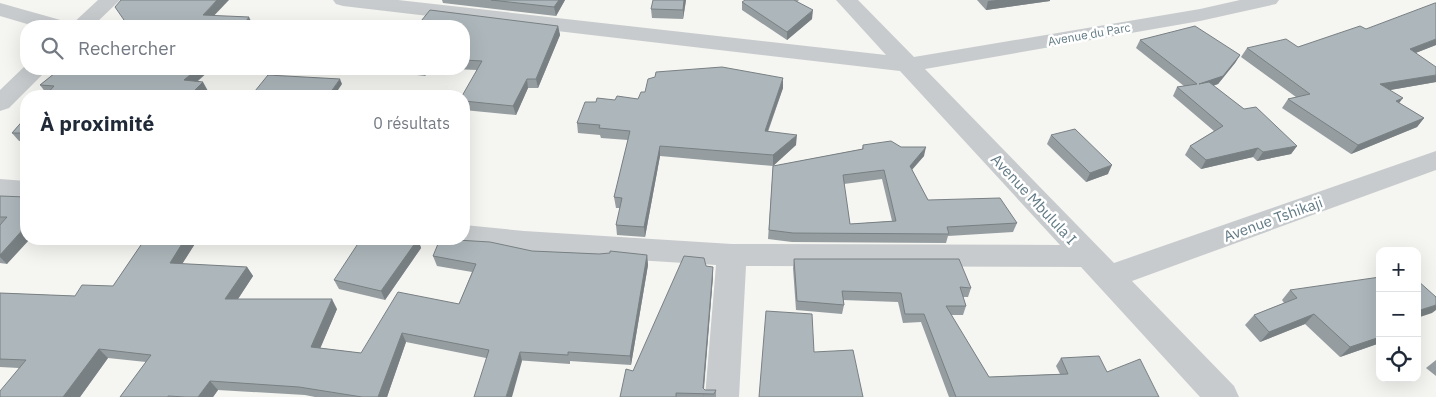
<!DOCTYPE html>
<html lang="fr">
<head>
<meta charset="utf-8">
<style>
  :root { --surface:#fff; --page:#f6f6f7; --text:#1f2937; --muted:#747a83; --line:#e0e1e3 }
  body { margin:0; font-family:"IBM Plex Sans",sans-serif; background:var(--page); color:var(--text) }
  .controls { position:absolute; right:15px; bottom:15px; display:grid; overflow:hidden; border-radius:10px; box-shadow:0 5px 20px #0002 }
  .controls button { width:45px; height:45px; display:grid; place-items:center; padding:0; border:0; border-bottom:1px solid var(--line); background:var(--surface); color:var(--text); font:25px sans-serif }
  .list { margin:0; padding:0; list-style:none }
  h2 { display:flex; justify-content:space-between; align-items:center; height:65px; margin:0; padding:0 20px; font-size:21px }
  h2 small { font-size:16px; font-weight:400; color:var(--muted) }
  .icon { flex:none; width:28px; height:28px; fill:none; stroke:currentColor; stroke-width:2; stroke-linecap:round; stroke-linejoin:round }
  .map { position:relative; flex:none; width:1436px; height:397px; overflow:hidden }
  .search { position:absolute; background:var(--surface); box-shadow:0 5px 20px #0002; left:20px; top:20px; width:450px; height:55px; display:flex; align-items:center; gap:12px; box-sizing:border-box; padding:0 18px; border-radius:20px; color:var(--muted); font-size:19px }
  .panel { position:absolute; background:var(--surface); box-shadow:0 5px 20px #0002; left:20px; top:90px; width:450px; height:155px; border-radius:20px }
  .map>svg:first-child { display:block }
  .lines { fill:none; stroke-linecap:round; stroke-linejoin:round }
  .minor { fill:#c7cbcd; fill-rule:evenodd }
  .wall { fill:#959da1; fill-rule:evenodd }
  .shaded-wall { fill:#798083 }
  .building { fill:#adb7bb; stroke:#798083; fill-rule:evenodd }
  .labels { text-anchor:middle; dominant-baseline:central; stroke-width:5; stroke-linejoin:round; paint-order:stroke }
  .far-street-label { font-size:12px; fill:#617a85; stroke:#fff }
  .street-label { font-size:15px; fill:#617a85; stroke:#fff }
</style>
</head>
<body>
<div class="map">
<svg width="1436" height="397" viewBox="0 0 1436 397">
  <rect width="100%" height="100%" fill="#f5f5f1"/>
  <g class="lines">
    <g class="minor">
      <path d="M98 0H120L93 26H70Z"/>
      <path d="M333 0H398L886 55 836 0H858L914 57 1200 9 1240 0H1279L1276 4 1200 21 925 69 1114 263 1436 151V170L1132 281 1234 386 1239 397H1200L1081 267 746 266 739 397H705L716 265 524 253 464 247 454 244 451 239H464V225L524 231 732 244 1060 245 900 71 343 6 336 4Z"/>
      <path d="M0 3 64 21 67 26H34L0 16Z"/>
      <path d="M26 65V69H48L9 108 0 111V90Z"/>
      <path d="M0 179 26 181V201L0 199Z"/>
    </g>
  </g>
  <g class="wall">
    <path d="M442 0H565L556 16 443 3Z"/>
    <path d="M686 0 683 19 652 18 651 9Z"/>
    <path d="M799 0 797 2 812 19 787 40 742 10V2Z"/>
    <path d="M977 0H1050V1L986 10Z"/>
    <path d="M464 26H558L560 35 538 88H528L516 115 464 110V96L477 70 454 69H464Z"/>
    <path d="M1366 29 1436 45 1415 53 1436 82 1390 90 1399 103 1424 118 1417 127 1351 154 1282 108 1288 99 1296 97 1241 57 1247 48 1298 47Z"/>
    <path d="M1140 40 1240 55 1235 63 1218 84 1213 86 1244 109 1297 146 1291 154 1257 161 1253 157 1201 169 1185 155 1190 146 1214 131 1173 96 1177 87 1184 86 1136 48Z"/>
    <path d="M60 69H211L197 82 208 91 203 96H45L48 93H46L40 85Z"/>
    <path d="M392 69H430L425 76 393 72Z"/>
    <path d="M783 88 768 132 796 145 773 166 660 156 645 237 617 235 616 225 620 208H616L614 197 628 140 601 138 600 135 578 133 577 123 596 102 615 100 638 99 645 92Z"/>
    <path d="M26 117V141H19L12 133Z"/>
    <path d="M1051 135 1108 174 1086 182 1047 144Z"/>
    <path d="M863 145 901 147 924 156 912 170 928 200 1017 223 1013 232 948 236 946 243 792 242 768 239 773 166 862 149ZM882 179 892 221 850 224 844 184Z"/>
    <path d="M0 196 26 198 7 264 0 263Z"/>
    <path d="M145 239H198L182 264 247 267 253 276 238 299 337 309 320 348 361 353 459 304 472 272 437 266 433 256 532 251 599 254 647 255 648 265 631 365 570 361V364L486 358 406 342 387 397H315L305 395 218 390 213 397H120L146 362 108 358 80 397H0L19 368 0 367V293L75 296 113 286Z"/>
    <path d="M418 239 421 248 385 300 339 289 334 280Z"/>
    <path d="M794 259 971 288 968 297H963L966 306 963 315H951L989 377 1060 374 1056 366 1061 358 1107 372 1159 397H949L921 322 903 323 898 302 843 300 844 305 842 314 796 310 793 268Z"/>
    <path d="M706 266 713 276 704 389 705 390H716V397H620L633 371Z"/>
    <path d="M1290 290 1380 343 1340 357 1305 324 1260 342 1245 325 1254 315 1284 303 1282 300Z"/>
    <path d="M1436 360V376L1426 368Z"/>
  </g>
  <g class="shaded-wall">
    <path d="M217 0H229L207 23 203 15Z"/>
    <path d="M559 0H565L556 16 554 7Z"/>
    <path d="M684 0H686L683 19V10Z"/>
    <path d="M996 0H1050V1L986 10 988 1Z"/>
    <path d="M813 10 812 19 787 40V32Z"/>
    <path d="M249 17 253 25 252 26H242Z"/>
    <path d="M558 26 560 35 538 88 536 79Z"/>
    <path d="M1436 39V45L1403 58 1410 49Z"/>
    <path d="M1240 55 1235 63 1218 84 1194 92 1199 84Z"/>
    <path d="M197 69H211L189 88 184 80Z"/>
    <path d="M423 69H430L425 76Z"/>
    <path d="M1436 75V82L1373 93 1380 84Z"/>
    <path d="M783 78V88L764 141 765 131Z"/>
    <path d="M340 79 342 84 334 96H328Z"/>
    <path d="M527 79 528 88 516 115 513 106Z"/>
    <path d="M203 82 208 91 203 96H189Z"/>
    <path d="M1403 98 1396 107V101Z"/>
    <path d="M468 117 470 123 464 138V127Z"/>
    <path d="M1424 118 1417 127 1351 154 1358 145Z"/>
    <path d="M797 135 796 145 773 166V155Z"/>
    <path d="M660 146V156L645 237 644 227Z"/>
    <path d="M1297 146 1291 154 1257 161 1263 152Z"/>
    <path d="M926 147 924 156 907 175 910 166Z"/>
    <path d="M1258 148 1253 157 1201 169 1206 160Z"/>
    <path d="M1112 165 1108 174 1086 182 1090 173Z"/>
    <path d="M26 226V239H30L7 264 0 257V255Z"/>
    <path d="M185 239H198L177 272 170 263Z"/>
    <path d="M418 239 421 248 385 300 381 291Z"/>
    <path d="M647 255 648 265 631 365 630 356Z"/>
    <path d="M247 267 253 276 232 308 225 299Z"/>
    <path d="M713 267V276L703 397V388Z"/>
    <path d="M332 299 337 309 317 356 311 347Z"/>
    <path d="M1436 305V310L1432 313 1417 318V311Z"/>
    <path d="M1314 314 1305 324 1260 342 1269 332Z"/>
    <path d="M402 333 406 342 387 397H378Z"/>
    <path d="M1380 337V343L1340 357 1350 347Z"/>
    <path d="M99 349 108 358 80 397H63Z"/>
    <path d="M520 352 522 361 512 397H506Z"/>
    <path d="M210 381 218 390 213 397H198Z"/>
  </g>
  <g class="building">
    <path d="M121 0H217L203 15 249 17 242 26H115L124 20 115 7Z"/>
    <path d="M491 0H559L554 7Z"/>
    <path d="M653 0H684L683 10 651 9Z"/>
    <path d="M745 0H794L813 10 787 32 742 2Z"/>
    <path d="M1435 3H1436V39L1410 49 1436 67V75L1380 84 1403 98 1396 101 1424 118 1358 145 1288 99 1310 94 1247 48 1286 39 1298 47 1360 26 1366 29Z"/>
    <path d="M430 10 558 26 536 79H527L513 106 464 101V96H462L482 61 464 60V26H417Z"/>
    <path d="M1195 26 1240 55 1223 76 1199 84 1209 82 1244 109 1256 107 1297 146 1263 152 1258 148 1206 160 1190 146 1223 126 1177 87 1197 84 1140 40Z"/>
    <path d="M722 67 783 78 765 131 797 135 773 155 660 146 644 227 616 225 622 198 614 197 630 131 599 128 600 125 577 123 585 102H596L597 98 615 100 617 96 638 99 641 92H645L648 79 655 77 656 72Z"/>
    <path d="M60 69H197L184 80 203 82 189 96H151L132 94 130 96H45L54 86 40 85Z"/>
    <path d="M268 75 340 79 328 96H251Z"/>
    <path d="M26 117V133H12Z"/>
    <path d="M464 117H468L464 127Z"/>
    <path d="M1075 129 1112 165 1090 173 1051 135Z"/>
    <path d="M891 141 901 147H926L910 166 928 200 1000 198 1017 223 947 227 949 234 793 233 769 230 773 166 863 149V145ZM884 170 896 221 850 224 843 175Z"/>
    <path d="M0 196 26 197V226L0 255V225L7 217H0Z"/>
    <path d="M145 239H185L170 263 247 267 225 299H332L311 347 361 353 398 292 459 304 476 264 433 256 440 239 490 242 532 251 599 254 610 253V251L647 255 630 356 568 352V355L520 352 506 397H474L489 350 402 333 378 397H362L299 387 210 381 198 397H185L168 396V397H120L151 355 99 349 63 397H0V391L26 360 0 359V293L75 296 82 285 113 286Z"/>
    <path d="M361 239H418L381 291 334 280Z"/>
    <path d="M684 256 704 258 706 266 713 267 703 388 705 390H716L714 394 676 393V397H620L626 369 633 371Z"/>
    <path d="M794 259H959L971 288 960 287 966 306H946L989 377 1068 374 1061 358 1099 356 1107 372 1140 359 1159 397H956L924 314H905L901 293 842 291 844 305 797 301Z"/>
    <path d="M1380 277V337L1350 347 1314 314 1269 332 1254 315 1297 298 1290 290Z"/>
    <path d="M1417 280 1436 297V305L1417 311Z"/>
    <path d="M766 311 812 314 814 352 853 350 863 397H759Z"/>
  </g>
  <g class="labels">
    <g class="far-street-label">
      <text transform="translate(1089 34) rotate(-10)">Avenue du Parc</text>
    </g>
    <g class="street-label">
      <text transform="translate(1034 199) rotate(47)">Avenue Mbulula I</text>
      <text transform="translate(1273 219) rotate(-20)">Avenue Tshikaji</text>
    </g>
  </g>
</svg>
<div class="controls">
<button>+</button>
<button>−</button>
<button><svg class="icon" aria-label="locate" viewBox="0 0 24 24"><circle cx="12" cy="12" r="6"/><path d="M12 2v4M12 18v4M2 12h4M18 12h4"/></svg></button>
</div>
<div class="search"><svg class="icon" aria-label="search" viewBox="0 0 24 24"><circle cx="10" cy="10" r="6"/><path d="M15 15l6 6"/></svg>Rechercher</div>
<section class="panel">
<h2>À proximité<small>0 résultats</small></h2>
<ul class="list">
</ul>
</section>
</div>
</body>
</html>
